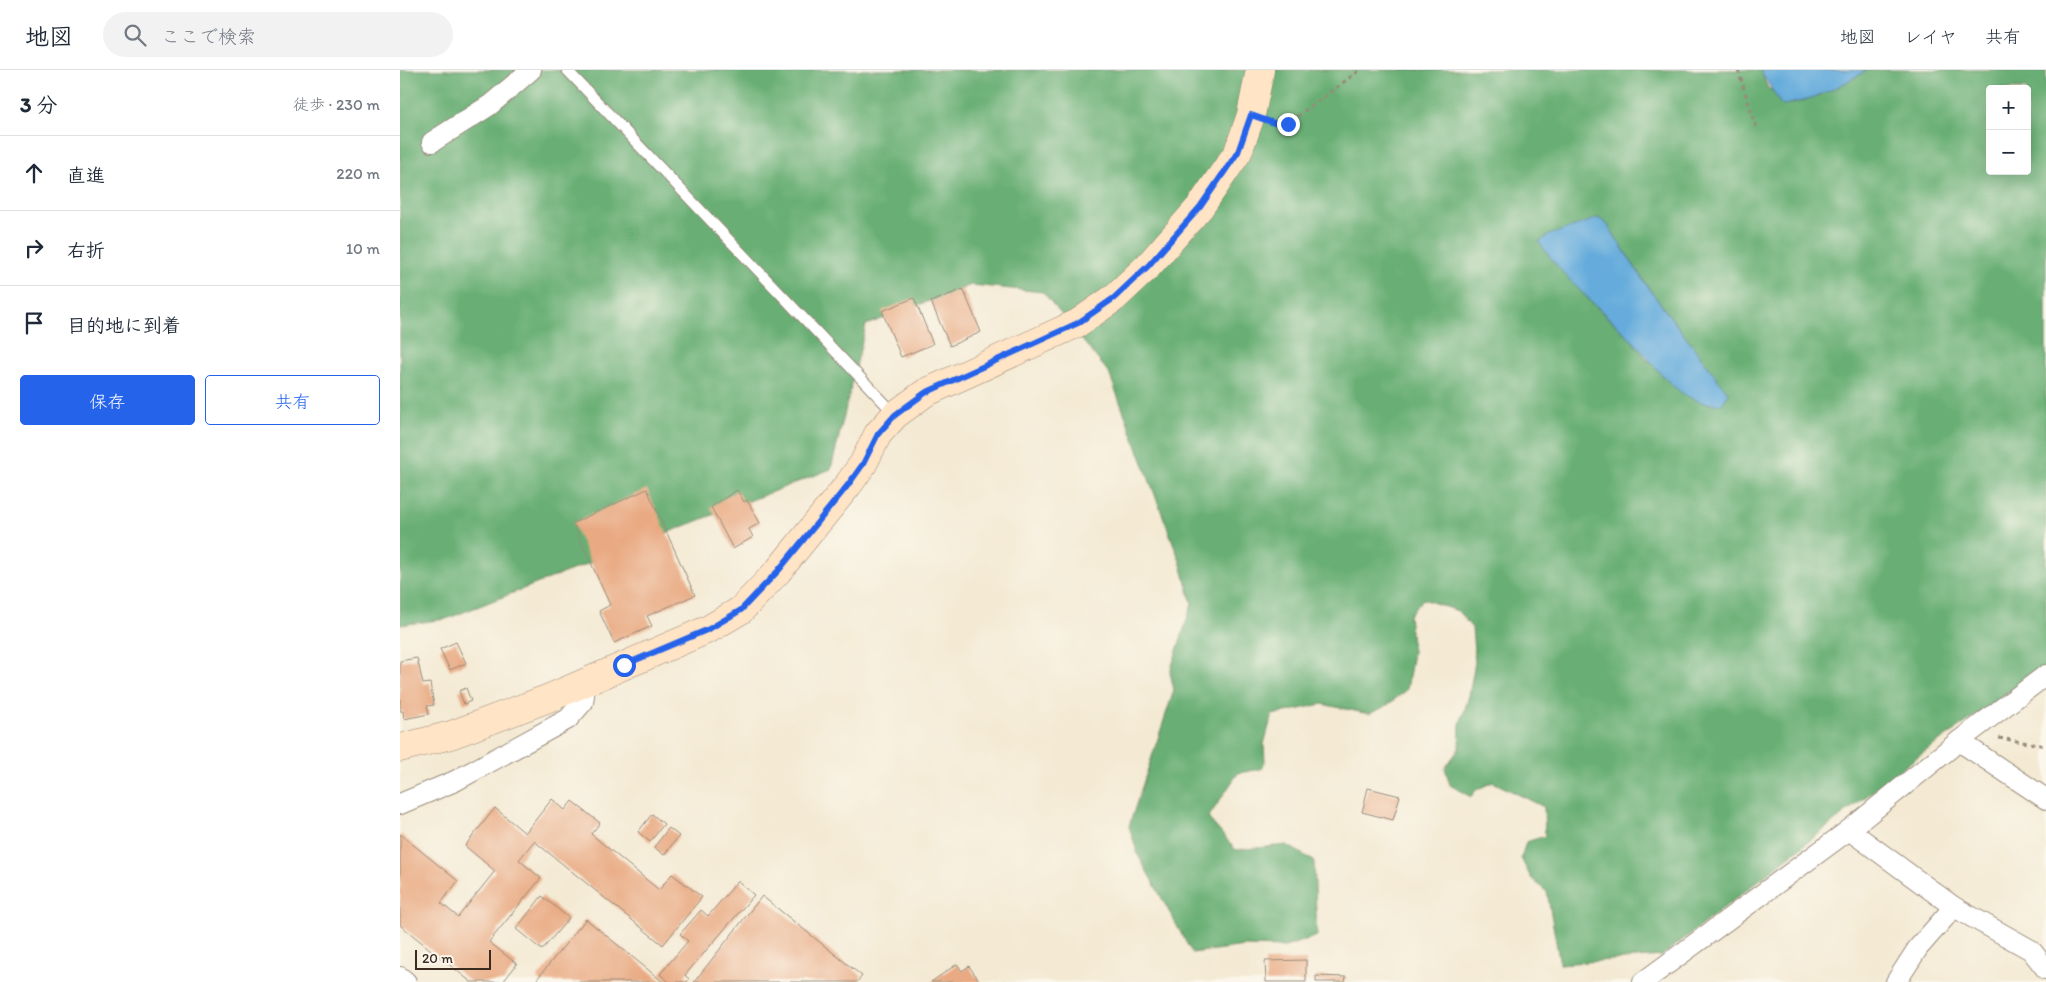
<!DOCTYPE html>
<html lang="ja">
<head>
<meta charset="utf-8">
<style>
  :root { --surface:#fff; --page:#f2f2f3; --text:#1f2937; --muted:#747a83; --line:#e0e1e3; --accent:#2563eb }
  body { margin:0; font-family:Itim,"Klee One",sans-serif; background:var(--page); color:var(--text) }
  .controls { position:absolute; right:15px; top:15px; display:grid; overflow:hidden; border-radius:5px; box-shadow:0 5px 20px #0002 }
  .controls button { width:45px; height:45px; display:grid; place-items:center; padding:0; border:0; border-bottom:1px solid var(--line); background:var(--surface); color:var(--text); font:25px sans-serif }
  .scale { position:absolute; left:15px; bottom:12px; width:76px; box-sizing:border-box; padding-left:5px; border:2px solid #3b2a1e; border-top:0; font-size:14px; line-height:18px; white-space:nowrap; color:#3b2a1e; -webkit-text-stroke:4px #fbf7ec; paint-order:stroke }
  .stop { position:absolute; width:15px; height:15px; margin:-11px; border:4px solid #2563eb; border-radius:50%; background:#fff }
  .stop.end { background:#2563eb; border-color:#fff; box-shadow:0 1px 5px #0008 }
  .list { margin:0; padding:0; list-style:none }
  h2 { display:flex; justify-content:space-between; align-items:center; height:65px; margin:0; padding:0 20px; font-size:21px }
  h2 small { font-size:16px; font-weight:400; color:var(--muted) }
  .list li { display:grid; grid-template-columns:32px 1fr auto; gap:15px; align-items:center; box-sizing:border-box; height:75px; padding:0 20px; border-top:1px solid var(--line) }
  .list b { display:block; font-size:19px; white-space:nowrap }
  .list em { font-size:16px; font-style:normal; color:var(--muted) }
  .actions { display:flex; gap:10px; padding:15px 20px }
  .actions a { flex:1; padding:11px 0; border:1px solid var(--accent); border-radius:5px; text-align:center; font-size:18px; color:var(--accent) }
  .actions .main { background:var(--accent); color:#fff }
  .icon { flex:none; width:28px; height:28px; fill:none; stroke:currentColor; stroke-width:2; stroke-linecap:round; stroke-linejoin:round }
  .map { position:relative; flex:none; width:1646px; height:912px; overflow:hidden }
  header { display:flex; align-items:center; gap:30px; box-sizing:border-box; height:70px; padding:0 25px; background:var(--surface); border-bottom:1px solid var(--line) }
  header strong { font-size:24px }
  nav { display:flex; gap:28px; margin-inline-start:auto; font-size:18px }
  .search { width:350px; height:45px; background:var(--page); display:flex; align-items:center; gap:12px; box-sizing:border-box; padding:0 18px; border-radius:28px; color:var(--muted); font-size:19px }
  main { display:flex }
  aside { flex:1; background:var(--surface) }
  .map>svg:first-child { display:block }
  .forest { fill:#69af74; stroke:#526c49; fill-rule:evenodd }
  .water { fill:#65acdc; stroke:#506b7d }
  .building { fill:#e9aa83 }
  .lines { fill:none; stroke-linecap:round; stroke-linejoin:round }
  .lane-casing { stroke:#988a79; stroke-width:12 }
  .street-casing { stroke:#988a79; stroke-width:22 }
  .secondary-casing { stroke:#988a79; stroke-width:29 }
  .path { stroke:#988a79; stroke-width:3; stroke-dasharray:4 4; stroke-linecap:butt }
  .lane { stroke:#fff; stroke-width:10 }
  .street { stroke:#fff; stroke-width:20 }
  .secondary { stroke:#ffe4c6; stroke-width:28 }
  .route { stroke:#2563eb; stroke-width:6 }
</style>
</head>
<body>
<header>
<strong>地図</strong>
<div class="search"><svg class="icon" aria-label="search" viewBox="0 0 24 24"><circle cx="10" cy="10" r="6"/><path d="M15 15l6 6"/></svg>ここで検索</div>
<nav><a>地図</a><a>レイヤ</a><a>共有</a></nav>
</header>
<main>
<aside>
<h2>3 分<small>徒歩 · 230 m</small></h2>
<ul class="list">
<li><svg class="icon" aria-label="ahead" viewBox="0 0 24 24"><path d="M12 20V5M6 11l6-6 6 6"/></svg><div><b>直進</b></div><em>220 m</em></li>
<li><svg class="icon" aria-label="right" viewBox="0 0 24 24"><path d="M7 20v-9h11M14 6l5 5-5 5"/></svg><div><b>右折</b></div><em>10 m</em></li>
<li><svg class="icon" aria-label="arrive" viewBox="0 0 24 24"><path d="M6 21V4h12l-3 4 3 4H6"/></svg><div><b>目的地に到着</b></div></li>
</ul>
<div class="actions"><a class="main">保存</a><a>共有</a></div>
</aside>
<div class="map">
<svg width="1646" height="912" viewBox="0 0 1646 912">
  <rect width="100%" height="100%" fill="#fbf7ec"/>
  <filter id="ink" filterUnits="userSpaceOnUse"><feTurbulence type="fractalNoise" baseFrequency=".02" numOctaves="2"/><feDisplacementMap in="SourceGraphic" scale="10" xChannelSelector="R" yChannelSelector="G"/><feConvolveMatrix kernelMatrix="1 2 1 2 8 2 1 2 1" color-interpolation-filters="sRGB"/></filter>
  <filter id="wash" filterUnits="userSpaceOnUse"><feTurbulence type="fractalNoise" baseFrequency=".0096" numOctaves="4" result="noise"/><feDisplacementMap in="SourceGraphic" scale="20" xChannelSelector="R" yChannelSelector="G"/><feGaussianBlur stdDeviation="1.12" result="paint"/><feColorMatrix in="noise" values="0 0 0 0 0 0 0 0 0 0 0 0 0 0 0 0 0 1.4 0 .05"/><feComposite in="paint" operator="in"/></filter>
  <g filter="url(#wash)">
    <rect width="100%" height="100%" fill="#f4ead4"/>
    <path class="forest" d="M0 0H1360L1368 18 1392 34 1426 21 1467 0H1646V596L1513 690 1262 886 1160 894 1147 822 1131 808 1121 788 1126 772 1145 766 1144 737 1093 712 1076 720 1071 727 1050 715 1045 698 1059 679 1060 654 1069 626 1075 592 1072 558 1058 541 1023 529 1009 545 1013 582 1007 620 986 636 969 644 922 634 872 645 864 674 865 692 861 699 838 703 808 748 836 780 887 775 914 791 917 866 885 877 845 876 792 883 738 785 729 756 774 620 770 602 792 534 780 491 709 303 643 222 571 215 466 255 431 399 46 549 0 555ZM1590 19H1627V101H1590ZM1207 154 1247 216 1279 258 1248 291 1231 269 1193 234 1140 172 1149 165Z"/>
    <g class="water">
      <path d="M1360 0H1467C1441 16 1411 32 1381 35Z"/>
      <path d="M1198 148 1207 154 1247 216 1329 324 1322 334C1307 335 1295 331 1282 323 1261 308 1247 285 1229 267 1198 237 1163 208 1139 172L1149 165Z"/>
    </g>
    <g id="blocks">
      <g class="building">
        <path d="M563 219 581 262 550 276 531 232Z"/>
        <path d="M514 228 533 274 501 287 482 241Z"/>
        <path d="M247 419 295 525 247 546 252 556 214 573 199 541 210 535 173 453Z"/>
        <path d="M337 420 344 432 347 430 360 453 349 459 353 467 333 479 311 437Z"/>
        <path d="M56 572 66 593 50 600 40 579Z"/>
        <path d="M17 588 23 614 30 613 34 635 27 636 29 644 4 649 3 641H0V591Z"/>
        <path d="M66 618 71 631 64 634 59 621Z"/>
        <path d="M968 718 1000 726 993 750 962 742Z"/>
        <path d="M152 729 165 740 172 731 200 753 191 764 259 820 272 804 302 827 263 875 134 771 119 790 141 808 89 872 117 894 103 912H71L0 855V764L58 811 41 833 58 847 95 801 65 776 95 738 125 763Z"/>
        <path d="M252 744 264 754 250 772 238 762Z"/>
        <path d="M269 758 279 766 264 785 254 777Z"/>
        <path d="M338 811 354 825 285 905 289 909 287 912H269L260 904 288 871 280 864 301 840 308 846Z"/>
        <path d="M142 826 169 848 142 880 116 859Z"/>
        <path d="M362 826 462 906 457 912H294Z"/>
        <path d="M186 849 263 912H141L137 909Z"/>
        <path d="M906 890V912H866L865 891Z"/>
        <path d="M557 894 562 901 569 896 580 912H531Z"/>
        <path d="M916 906 946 907 945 912H916Z"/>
      </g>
    </g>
  </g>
  <g filter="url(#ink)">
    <use href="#blocks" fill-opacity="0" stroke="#988a79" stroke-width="1"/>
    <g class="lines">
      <defs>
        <path id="lane" d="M167 0 494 343"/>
        <g id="street">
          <path d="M32 72 90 35 131 0"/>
          <path d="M1559 671 1646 729"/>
          <path d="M0 734 55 711 168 649 183 632 186 612"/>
          <path d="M1449 760 1554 837 1631 880 1646 899"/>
          <path d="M0 907 6 912"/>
          <path d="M1243 912 1449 760 1559 671 1646 605"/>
          <path d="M1496 912 1518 878 1554 837"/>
        </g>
        <path id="secondary" d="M0 678 51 665 149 628 309 559 341 540 378 501 448 415 463 394 478 364 495 345 525 323 678 253 714 228 748 196 800 137 838 82 851 45 860 0"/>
      </defs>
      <use href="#lane" class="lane-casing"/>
      <use href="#street" class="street-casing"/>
      <use href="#secondary" class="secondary-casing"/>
      <g class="path">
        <path d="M1338 0 1357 60"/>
        <path d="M876 53 887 54 960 0"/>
        <path d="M1599 668 1646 676"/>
      </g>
      <use href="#lane" class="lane"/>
      <use href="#street" class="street"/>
      <use href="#secondary" class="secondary"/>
    </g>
  </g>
  <g class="lines" filter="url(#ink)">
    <path class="route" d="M224 595 309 559 341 540 378 501 448 415 463 394 478 364 495 345 525 323 678 253 714 228 748 196 800 137 838 82 851 45 874 53 888 54"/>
  </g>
</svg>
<div class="controls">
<button>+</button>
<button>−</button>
</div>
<div class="scale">20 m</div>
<div class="stop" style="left:224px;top:595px"></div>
<div class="stop end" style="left:888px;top:54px"></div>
</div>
</main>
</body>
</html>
